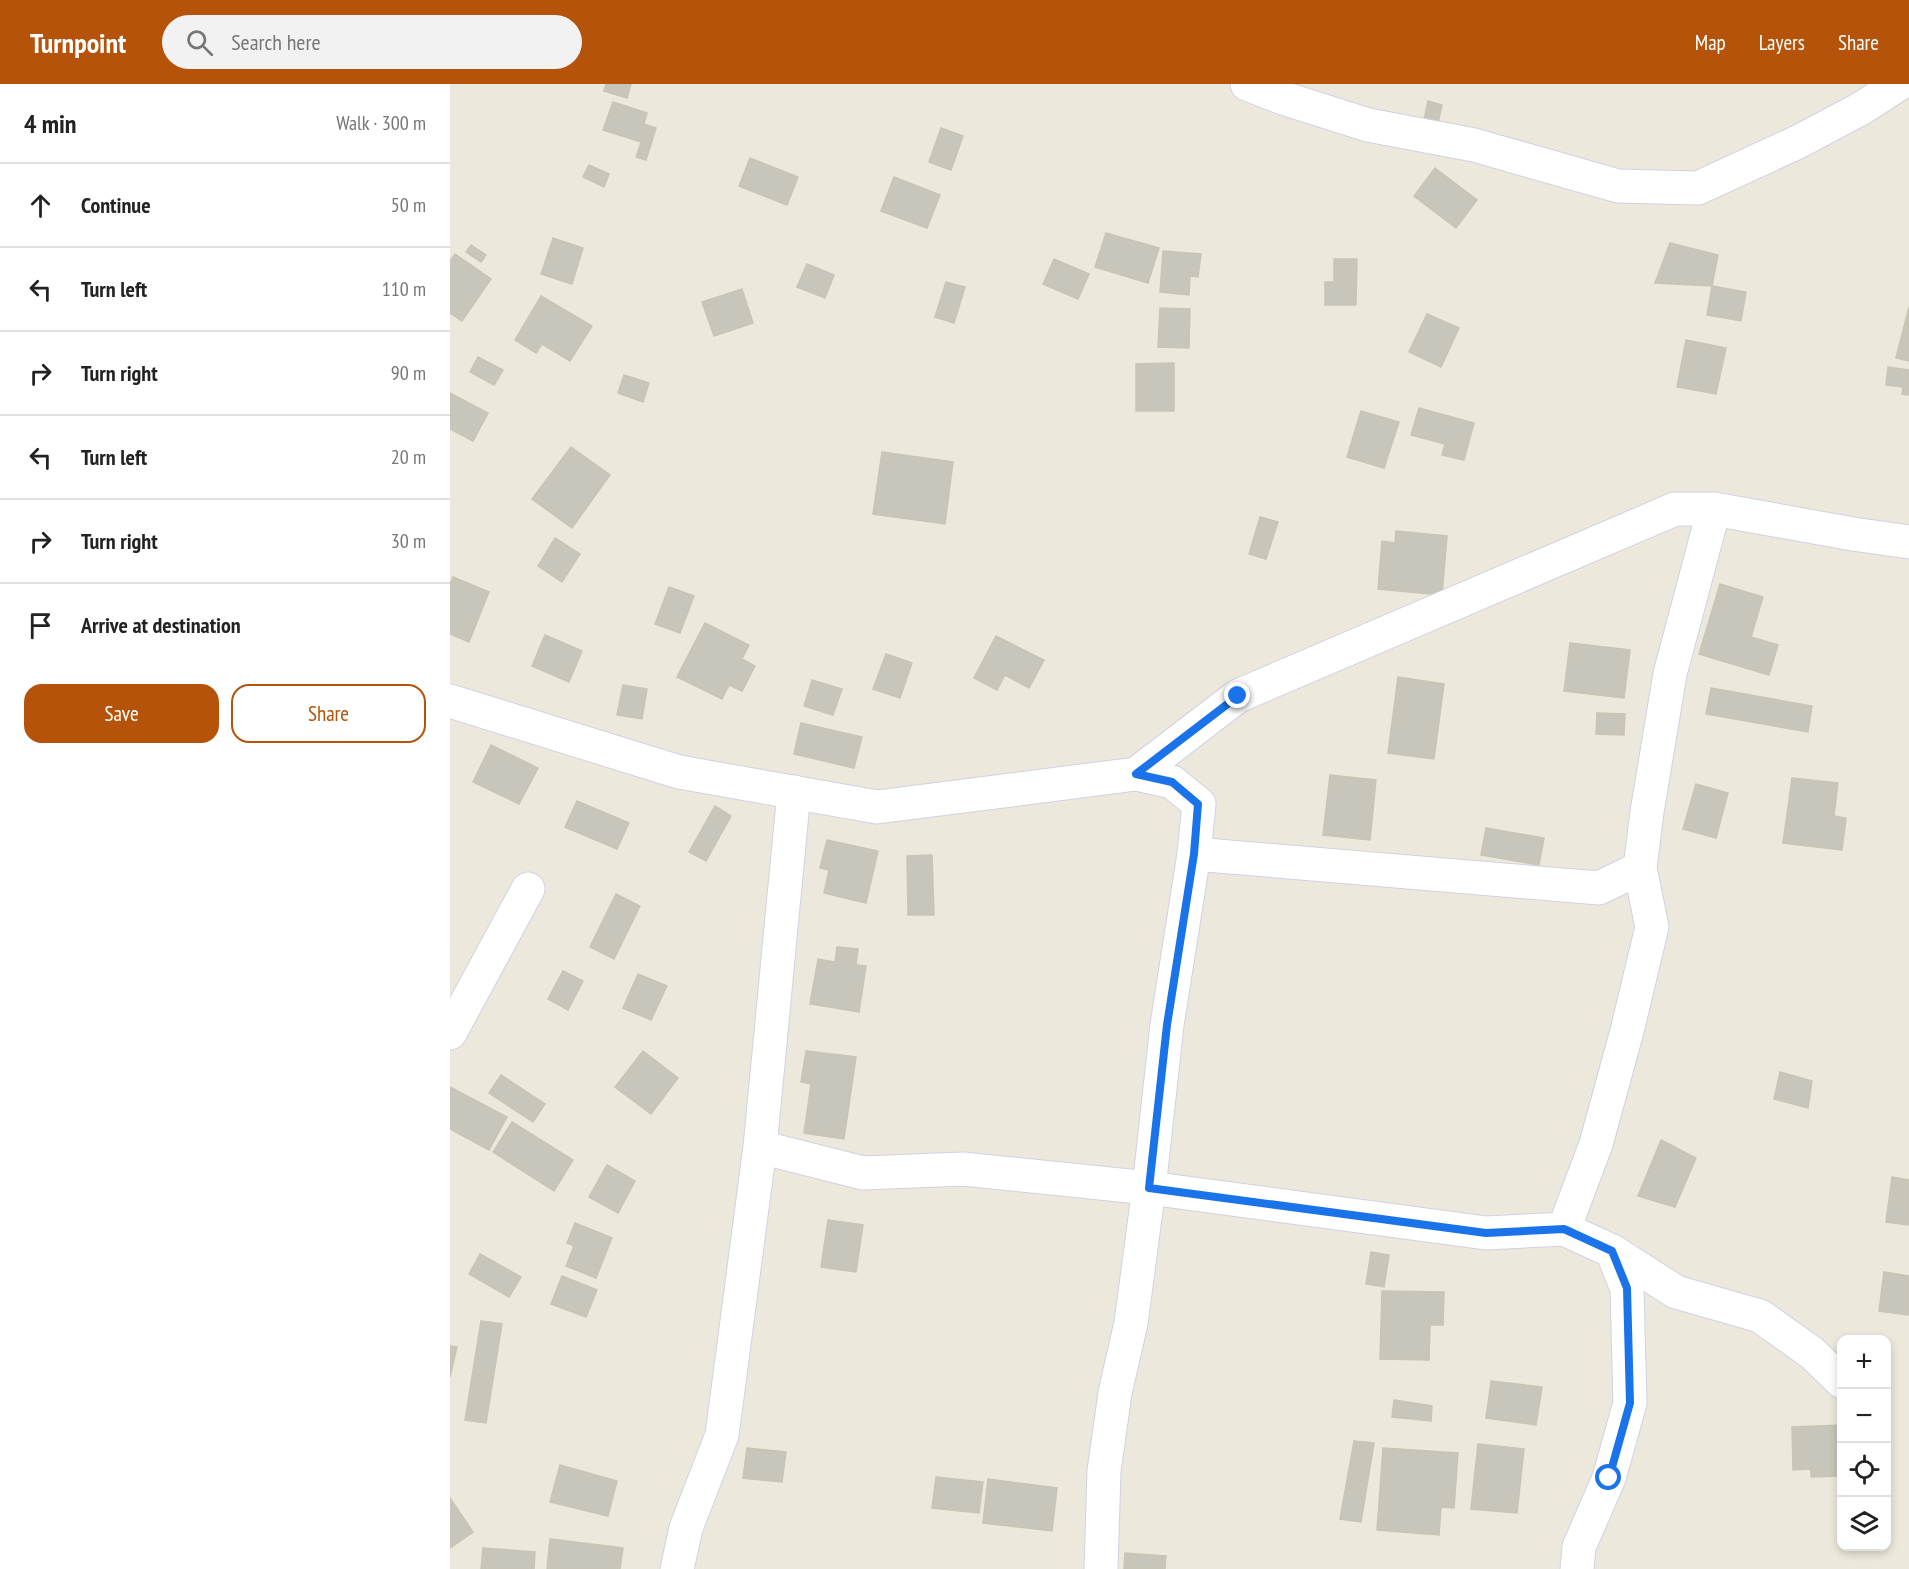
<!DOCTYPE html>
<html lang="en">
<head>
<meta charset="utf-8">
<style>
  :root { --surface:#fff; --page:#f2f2f2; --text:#222; --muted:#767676; --line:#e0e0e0; --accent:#b45309 }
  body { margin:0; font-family:"PT Sans Narrow",sans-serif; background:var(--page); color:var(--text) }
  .controls { position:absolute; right:18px; bottom:18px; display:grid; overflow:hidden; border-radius:12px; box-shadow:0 3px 9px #0003 }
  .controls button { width:54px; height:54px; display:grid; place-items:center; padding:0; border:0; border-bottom:2px solid var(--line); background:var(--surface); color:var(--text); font:30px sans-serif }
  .stop { position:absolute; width:18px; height:18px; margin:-14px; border:4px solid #1a73e8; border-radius:50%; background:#fff }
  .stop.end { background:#1a73e8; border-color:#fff; box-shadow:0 2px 6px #0008 }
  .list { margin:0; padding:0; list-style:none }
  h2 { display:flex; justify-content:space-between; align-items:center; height:78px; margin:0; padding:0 24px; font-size:26px }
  h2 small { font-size:20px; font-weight:400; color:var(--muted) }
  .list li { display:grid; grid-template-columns:39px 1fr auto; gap:18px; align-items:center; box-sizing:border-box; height:84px; padding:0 24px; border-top:2px solid var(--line) }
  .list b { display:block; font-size:22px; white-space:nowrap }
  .list em { font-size:20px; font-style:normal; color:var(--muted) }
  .actions { display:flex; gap:12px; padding:18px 24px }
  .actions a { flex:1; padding:14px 0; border:2px solid var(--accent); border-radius:18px; text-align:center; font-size:21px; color:var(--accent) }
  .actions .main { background:var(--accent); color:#fff }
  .icon { flex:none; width:33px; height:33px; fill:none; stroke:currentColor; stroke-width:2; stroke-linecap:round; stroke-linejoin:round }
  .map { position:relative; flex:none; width:1459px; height:1485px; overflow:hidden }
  header { display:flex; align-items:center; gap:36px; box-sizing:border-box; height:84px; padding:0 30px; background:var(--accent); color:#fff }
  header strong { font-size:28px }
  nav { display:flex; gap:33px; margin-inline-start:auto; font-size:21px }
  .search { width:420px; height:54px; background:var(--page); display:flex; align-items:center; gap:15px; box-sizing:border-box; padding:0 21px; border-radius:33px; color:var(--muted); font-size:22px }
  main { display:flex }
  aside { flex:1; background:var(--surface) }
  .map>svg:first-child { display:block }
  .building { fill:#c8c5bb; stroke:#c8c5b5; stroke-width:1.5 }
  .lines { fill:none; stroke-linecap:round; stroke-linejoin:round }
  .minor-casing { stroke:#d1d1e4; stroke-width:35 }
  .minor { stroke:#fff; stroke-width:33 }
  .route { stroke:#1a73e8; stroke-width:8 }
</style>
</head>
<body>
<header>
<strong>Turnpoint</strong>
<div class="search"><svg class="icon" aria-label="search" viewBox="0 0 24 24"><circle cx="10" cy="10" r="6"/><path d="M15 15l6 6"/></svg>Search here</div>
<nav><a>Map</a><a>Layers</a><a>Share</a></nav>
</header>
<main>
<aside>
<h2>4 min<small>Walk · 300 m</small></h2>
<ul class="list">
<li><svg class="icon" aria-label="ahead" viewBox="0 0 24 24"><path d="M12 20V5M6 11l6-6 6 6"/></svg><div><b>Continue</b></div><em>50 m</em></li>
<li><svg class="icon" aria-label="left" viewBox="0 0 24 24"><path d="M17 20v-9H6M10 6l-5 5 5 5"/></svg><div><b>Turn left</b></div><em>110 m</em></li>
<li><svg class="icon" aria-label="right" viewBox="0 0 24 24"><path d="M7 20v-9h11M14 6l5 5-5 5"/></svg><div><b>Turn right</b></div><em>90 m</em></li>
<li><svg class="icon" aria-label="left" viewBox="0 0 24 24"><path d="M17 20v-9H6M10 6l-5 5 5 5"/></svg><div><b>Turn left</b></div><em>20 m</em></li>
<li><svg class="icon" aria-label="right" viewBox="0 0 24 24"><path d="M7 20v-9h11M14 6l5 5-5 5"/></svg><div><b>Turn right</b></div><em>30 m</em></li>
<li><svg class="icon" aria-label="arrive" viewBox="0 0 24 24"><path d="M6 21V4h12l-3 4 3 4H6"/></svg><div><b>Arrive at destination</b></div></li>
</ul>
<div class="actions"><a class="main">Save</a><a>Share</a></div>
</aside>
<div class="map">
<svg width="1459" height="1485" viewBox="0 0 1459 1485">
  <rect width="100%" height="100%" fill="#ede8dc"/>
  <g class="building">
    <path d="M156 0H181L177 14 154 7Z"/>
    <path d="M978 17 992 21 988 39 974 36Z"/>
    <path d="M163 18 197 29 194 40 206 44 196 76 186 73 191 58 153 46Z"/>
    <path d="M491 44 513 52 501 86 479 78Z"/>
    <path d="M300 74 348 93 337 121 289 102Z"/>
    <path d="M139 81 159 90 154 103 133 93Z"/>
    <path d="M985 84 1027 116 1006 144 964 112Z"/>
    <path d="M444 93 490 111 477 144 431 127Z"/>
    <path d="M656 149 709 164 698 199 645 183Z"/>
    <path d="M103 154 133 164 122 200 91 190Z"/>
    <path d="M1220 159 1268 171 1262 202 1205 199Z"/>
    <path d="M21 161 36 171 31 178 16 168Z"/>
    <path d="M713 167 751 170 748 193 740 192 739 211 710 208Z"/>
    <path d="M5 170 41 195 12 237 0 229V177Z"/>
    <path d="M604 175 639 190 628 215 593 200Z"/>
    <path d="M884 175H907L906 221H875V198H884Z"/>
    <path d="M357 180 384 191 375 214 347 203Z"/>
    <path d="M496 198 515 203 504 239 485 233Z"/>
    <path d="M1262 202 1296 208 1291 237 1257 231Z"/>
    <path d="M292 205 303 239 264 252 252 218Z"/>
    <path d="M91 212 142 242 120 277 92 260 86 269 65 256Z"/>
    <path d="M1459 223V277L1446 274Z"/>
    <path d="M710 224 740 225 739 264 708 263Z"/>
    <path d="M977 230 1009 244 991 283 959 268Z"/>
    <path d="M1236 256 1276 264 1266 310 1227 303Z"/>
    <path d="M28 273 53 286 44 301 20 288Z"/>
    <path d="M724 279V327H686V280Z"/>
    <path d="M1438 283 1459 286V311L1452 310 1453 303 1436 301Z"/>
    <path d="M174 291 199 299 193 318 168 309Z"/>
    <path d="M0 309 38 329 23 357 0 345Z"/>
    <path d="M969 324 1024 339 1014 376 992 371 995 360 961 351Z"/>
    <path d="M911 327 949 338 934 384 897 373Z"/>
    <path d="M121 363 160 391 122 444 82 415Z"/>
    <path d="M432 368 503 378 495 440 423 430Z"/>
    <path d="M810 433 828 438 816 475 799 470Z"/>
    <path d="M946 447 997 452 992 511 928 505 932 457 945 459Z"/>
    <path d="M105 454 130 470 112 498 88 482Z"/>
    <path d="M3 493 39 508 19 558 0 550V500Z"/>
    <path d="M1270 500 1313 513 1301 553 1328 561 1319 591 1249 570Z"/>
    <path d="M219 503 244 512 230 549 205 540Z"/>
    <path d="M255 539 299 561 292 575 305 582 292 607 279 601 272 615 227 593Z"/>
    <path d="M95 551 132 567 119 598 82 582Z"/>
    <path d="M546 552 594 576 579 604 555 591 547 606 524 594Z"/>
    <path d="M1120 559 1180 566 1174 614 1114 607Z"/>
    <path d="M436 570 462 579 450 614 423 605Z"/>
    <path d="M948 593 994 600 984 675 938 669Z"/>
    <path d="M362 596 392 605 383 631 354 622Z"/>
    <path d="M173 601 197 605 192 635 167 631Z"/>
    <path d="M1261 604 1362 622 1358 648 1256 630Z"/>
    <path d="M1147 629 1175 630 1174 651 1146 650Z"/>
    <path d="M351 639 412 653 404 684 344 670Z"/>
    <path d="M41 661 88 684 69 720 23 698Z"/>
    <path d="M880 691 926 696 920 756 873 751Z"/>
    <path d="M1342 694 1388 699 1384 732 1396 734 1392 766 1333 759Z"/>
    <path d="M1246 700 1278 709 1266 754 1233 745Z"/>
    <path d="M127 717 179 739 167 765 115 743Z"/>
    <path d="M265 722 281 732 256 777 239 768Z"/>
    <path d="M1036 744 1094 754 1089 781 1031 771Z"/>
    <path d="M377 756 428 767 416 819 374 809 379 786 370 784Z"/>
    <path d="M482 771 484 831H458L457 772Z"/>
    <path d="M166 810 190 822 164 875 140 863Z"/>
    <path d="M387 863 408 865 406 881 416 882 409 928 360 920 368 875 385 878Z"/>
    <path d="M113 887 133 897 118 926 98 915Z"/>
    <path d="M188 890 217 902 201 936 173 924Z"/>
    <path d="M193 967 228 994 201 1030 165 1003Z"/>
    <path d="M356 967 406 973 394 1055 354 1049 361 1000 351 998Z"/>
    <path d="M1330 988 1362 997 1358 1024 1324 1015Z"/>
    <path d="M51 991 95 1020 83 1038 39 1009Z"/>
    <path d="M0 1003 57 1033 39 1066 0 1045Z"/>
    <path d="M62 1038 123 1076 104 1107 43 1068Z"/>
    <path d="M1211 1056 1246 1074 1225 1123 1188 1112Z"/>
    <path d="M157 1081 185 1097 168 1129 139 1113Z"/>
    <path d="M1442 1093 1459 1096V1141L1436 1138Z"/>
    <path d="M378 1136 413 1141 406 1188 371 1183Z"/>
    <path d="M125 1139 162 1154 146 1194 116 1182 124 1162 117 1159Z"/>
    <path d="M921 1168 939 1171 934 1203 916 1200Z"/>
    <path d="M30 1170 71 1193 59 1213 19 1190Z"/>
    <path d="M1434 1188 1459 1192V1231L1429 1227Z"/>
    <path d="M112 1192 147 1206 136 1233 101 1220Z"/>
    <path d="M932 1207 994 1208 993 1241H980L979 1276 930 1275Z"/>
    <path d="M31 1237 52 1240 36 1339 15 1336Z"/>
    <path d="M0 1262 7 1263 0 1293Z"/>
    <path d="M1041 1297 1092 1303 1086 1341 1036 1334Z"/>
    <path d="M944 1316 982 1322 981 1337 942 1333Z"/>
    <path d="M1392 1341V1392L1361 1393V1385L1343 1386 1342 1343Z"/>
    <path d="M904 1357 924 1359 911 1438 890 1435Z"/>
    <path d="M1028 1360 1074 1365 1067 1429 1021 1425Z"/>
    <path d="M297 1364 336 1368 332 1398 293 1394Z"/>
    <path d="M933 1364 1008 1369 1004 1424 991 1423 989 1451 927 1446Z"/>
    <path d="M110 1381 167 1397 158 1432 100 1418Z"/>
    <path d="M486 1393 533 1398 529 1429 482 1424Z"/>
    <path d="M538 1395 607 1404 602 1447 533 1439Z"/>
    <path d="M0 1414 23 1448 0 1464Z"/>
    <path d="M100 1455 173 1464 170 1485H97Z"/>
    <path d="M33 1464 85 1468 84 1485H31Z"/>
    <path d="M675 1469 716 1472 715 1485H674Z"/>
  </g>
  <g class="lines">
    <defs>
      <g id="minor">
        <path d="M797 0 833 14 918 41 1024 61 1168 102 1248 104 1348 58 1412 24 1449 0"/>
        <path d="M0 617 229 688 427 723 686 690 722 698 749 720 744 770 717 941 699 1104 681 1239 665 1309 654 1387 651 1485"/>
        <path d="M686 690 788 612 1225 425H1264L1403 450 1459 458"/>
        <path d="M744 770 1149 804 1190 784 1197 728 1220 590 1264 425"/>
        <path d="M0 949 78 805"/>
        <path d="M310 1063 413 1089 513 1085 699 1104 1036 1149 1114 1145 1162 1167 1177 1205 1180 1319 1159 1394 1129 1463 1127 1485"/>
        <path d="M1114 1145 1146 1060 1177 947 1202 843 1190 784"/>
        <path d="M1162 1167 1226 1208 1310 1232 1362 1269 1392 1298"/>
        <path d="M227 1485 236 1444 272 1351 310 1063 344 708"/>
      </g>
    </defs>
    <use href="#minor" class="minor-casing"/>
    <use href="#minor" class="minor"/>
  </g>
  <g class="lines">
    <path class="route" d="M788 612 686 690 722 698 748 720 744 770 717 941 699 1104 1036 1149 1114 1145 1162 1167 1177 1204 1180 1319 1159 1394"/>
  </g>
</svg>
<div class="controls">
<button>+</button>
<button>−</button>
<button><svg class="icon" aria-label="locate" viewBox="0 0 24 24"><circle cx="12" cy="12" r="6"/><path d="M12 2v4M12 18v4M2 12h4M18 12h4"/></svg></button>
<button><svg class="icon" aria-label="layers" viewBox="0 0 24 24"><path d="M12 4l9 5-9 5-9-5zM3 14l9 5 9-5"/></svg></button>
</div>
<div class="stop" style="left:1159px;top:1394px"></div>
<div class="stop end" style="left:788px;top:612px"></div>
</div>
</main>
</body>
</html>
